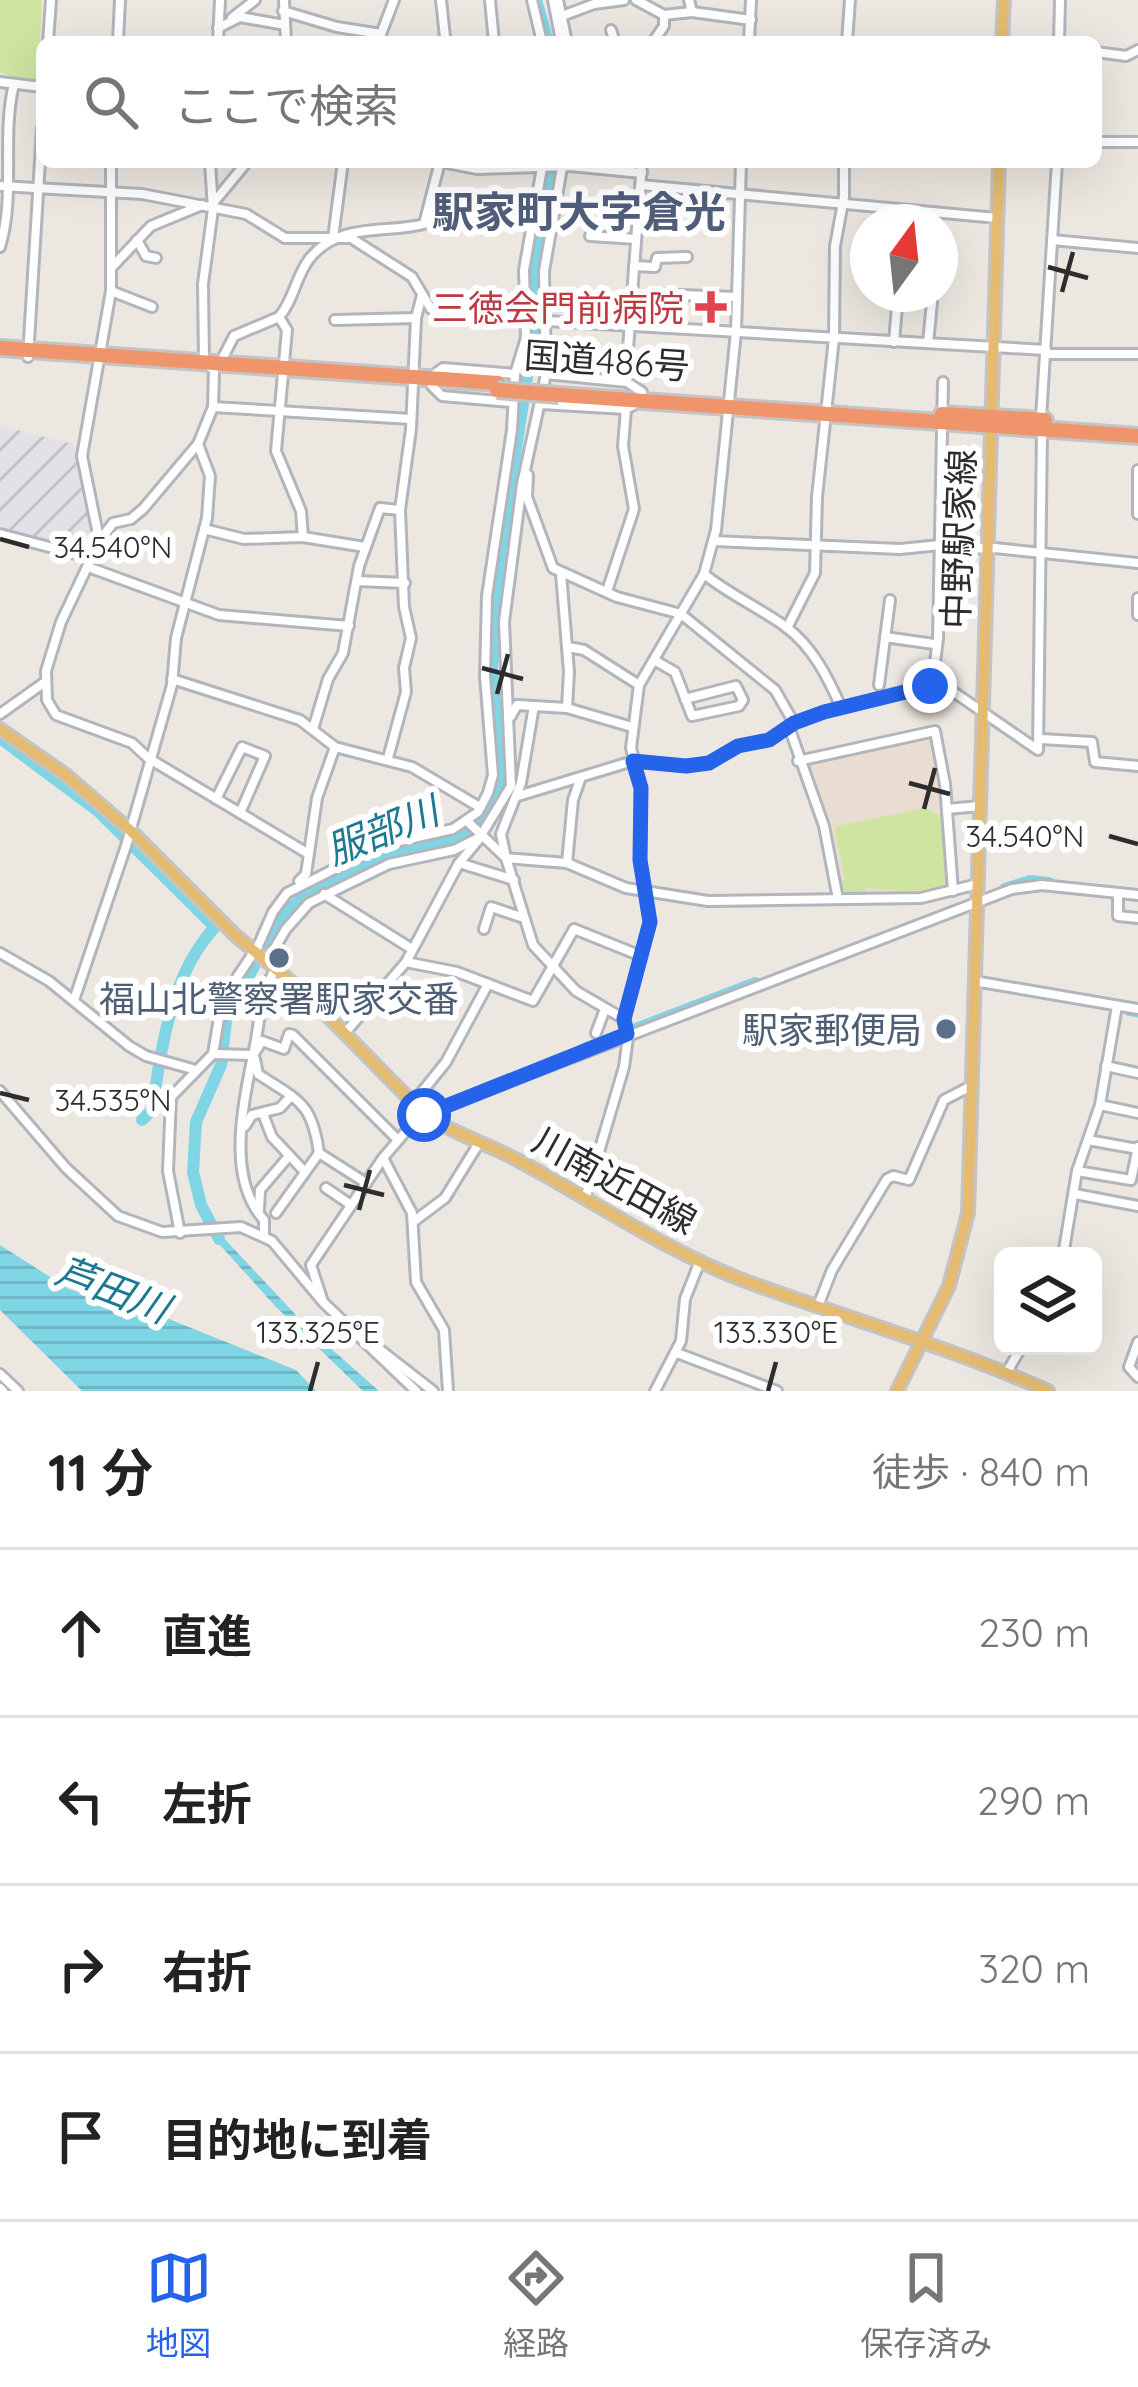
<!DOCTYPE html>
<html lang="ja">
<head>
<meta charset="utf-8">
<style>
  :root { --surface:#fff; --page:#f2f2f2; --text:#222; --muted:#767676; --line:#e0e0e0; --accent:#2563eb }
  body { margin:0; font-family:Quicksand,"Noto Sans JP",sans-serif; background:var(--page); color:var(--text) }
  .controls { position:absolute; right:36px; bottom:36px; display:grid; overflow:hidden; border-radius:18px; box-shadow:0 12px 48px #0002 }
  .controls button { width:108px; height:108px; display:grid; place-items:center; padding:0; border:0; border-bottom:3px solid var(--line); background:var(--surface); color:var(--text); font:60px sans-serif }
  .compass { position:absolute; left:850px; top:204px; width:108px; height:108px; border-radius:50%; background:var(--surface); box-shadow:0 12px 48px #0002; rotate:15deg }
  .stop { position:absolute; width:36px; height:36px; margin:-27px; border:9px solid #2563eb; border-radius:50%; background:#fff }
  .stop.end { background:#2563eb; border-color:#fff; box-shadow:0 3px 12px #0008 }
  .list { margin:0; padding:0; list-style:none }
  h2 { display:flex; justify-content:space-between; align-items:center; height:156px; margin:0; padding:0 48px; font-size:51px }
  h2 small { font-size:39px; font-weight:400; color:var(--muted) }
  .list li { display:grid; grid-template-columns:78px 1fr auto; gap:36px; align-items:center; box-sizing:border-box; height:168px; padding:0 48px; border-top:3px solid var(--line) }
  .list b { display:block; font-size:45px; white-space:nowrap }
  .list em { font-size:39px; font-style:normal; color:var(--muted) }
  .icon { flex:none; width:66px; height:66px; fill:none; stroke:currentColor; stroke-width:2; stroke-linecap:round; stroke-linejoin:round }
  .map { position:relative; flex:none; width:1138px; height:1391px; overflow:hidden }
  .search { position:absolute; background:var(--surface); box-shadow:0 12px 48px #0002; left:36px; right:36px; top:36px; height:132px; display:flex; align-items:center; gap:30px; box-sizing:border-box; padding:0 42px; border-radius:18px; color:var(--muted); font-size:45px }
  .sheet { height:828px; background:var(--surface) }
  nav { display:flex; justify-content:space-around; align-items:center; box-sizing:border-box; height:168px; border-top:3px solid var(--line); background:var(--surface); font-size:33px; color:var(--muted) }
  nav a { display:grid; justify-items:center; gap:6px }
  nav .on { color:var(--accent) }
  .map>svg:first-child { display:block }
  .industrial { fill:url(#industrial-furrows) }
  .education { fill:#e8ddd0 }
  .pitch { fill:#cfe4a1 }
  .water { fill:url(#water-rules) }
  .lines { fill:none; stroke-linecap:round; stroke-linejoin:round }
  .stream { stroke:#80d5e4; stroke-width:3 }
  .river { stroke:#80d5e4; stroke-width:12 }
  .minor-casing { stroke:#b2b5bc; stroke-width:14 }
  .major-casing { stroke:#c4c4c4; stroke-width:16 }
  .highway-casing { stroke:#c4c4c4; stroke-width:20 }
  .minor { stroke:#fff; stroke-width:8 }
  .major { stroke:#e4bb70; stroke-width:10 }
  .highway { stroke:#ef946b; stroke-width:14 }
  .highway-bridge-casing { stroke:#c4c4c4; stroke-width:20; stroke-linecap:butt }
  .highway-bridge { stroke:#ef946b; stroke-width:14 }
  .route { stroke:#2563eb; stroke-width:15 }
  .ticks { fill:none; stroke:#2d2d2d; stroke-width:4.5 }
  .health-dot { fill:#e0444e; stroke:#fff; stroke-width:4.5 }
  .service-dot { fill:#5c6f8a; stroke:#fff; stroke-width:4.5 }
  .labels { text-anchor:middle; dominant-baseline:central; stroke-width:12; stroke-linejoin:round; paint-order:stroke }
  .health-label { font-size:36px; fill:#be3a42; stroke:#fff; text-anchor:end }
  .street-label { font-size:36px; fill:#2d2d2d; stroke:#fff }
  .service-label { font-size:36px; fill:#4e5e75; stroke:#fff }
  .water-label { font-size:39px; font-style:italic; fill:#1c7893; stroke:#fff }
  .quarter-label { font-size:42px; font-weight:bold; fill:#515e7a; stroke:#fff }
  .ticks-label { font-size:30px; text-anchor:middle; fill:#2d2d2d; stroke:#fff; stroke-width:12; stroke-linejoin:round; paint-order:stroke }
</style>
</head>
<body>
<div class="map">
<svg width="1138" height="1391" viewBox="0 0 1138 1391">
  <defs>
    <pattern id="industrial-furrows" width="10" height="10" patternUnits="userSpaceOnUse" patternTransform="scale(3)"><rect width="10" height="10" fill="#e2e1e7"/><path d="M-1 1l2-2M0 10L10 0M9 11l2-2" fill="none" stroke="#c2c1c6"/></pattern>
    <pattern id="water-rules" width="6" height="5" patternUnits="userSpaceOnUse" patternTransform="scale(3)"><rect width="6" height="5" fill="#80d5e4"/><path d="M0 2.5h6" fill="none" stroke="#6fb7c4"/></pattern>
  </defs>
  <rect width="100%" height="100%" fill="#ede7e1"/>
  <path class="industrial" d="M0 426 81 446 79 457 96 541 91 552 0 532Z"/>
  <path class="education" d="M933 735 936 737 949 843 948 886 919 893 840 896 803 761Z"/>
  <g class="pitch">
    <path d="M0 0H42L38 82 21 81 0 72Z"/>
    <path d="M925 808 946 818 949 843 946 844 945 887 918 892 866 888V893L842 894 838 883 845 880 835 832 837 826Z"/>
  </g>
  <g class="water">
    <path d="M220 1234 309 1329 379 1391H363L276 1307 211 1235Z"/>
    <path d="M0 1245 69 1289 89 1295 128 1293 154 1313 296 1370 316 1391H82L0 1310Z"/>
  </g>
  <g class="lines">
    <path class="stream" d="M1127 1014 1138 1016"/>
    <g class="river">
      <path d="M536 0 548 42"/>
      <path d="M0 738 98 811 215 927C170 976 162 1046 152 1110L142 1120"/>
      <path d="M1005 889 1030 881 1049 883"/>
      <path d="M584 1049 755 983"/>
      <path d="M219 1239 201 1205 193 1172 196 1122 221 1065 226 1021 266 943 288 910 319 884 374 861 458 837 479 820 496 795 502 774 492 669 499 560 536 318V256L550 162"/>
    </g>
    <defs>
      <g id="minor">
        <path d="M284 0 286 42"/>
        <path d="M441 0 445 37 441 42"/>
        <path d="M490 0 494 42"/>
        <path d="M532 0 542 42"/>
        <path d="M553 0 561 41"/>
        <path d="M558 0 567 42"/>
        <path d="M636 0 664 15 692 12 751 20"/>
        <path d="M689 0 692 12"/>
        <path d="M283 11 337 27 381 34"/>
        <path d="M562 16 594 4 624 0"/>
        <path d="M232 18 255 0"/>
        <path d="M218 28 240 17 285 25"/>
        <path d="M611 30 615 42"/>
        <path d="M48 42 51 0"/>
        <path d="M118 42 120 0"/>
        <path d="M218 42 220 0"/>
        <path d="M378 42 394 0"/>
        <path d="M653 42 664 26V15"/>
        <path d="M749 42 751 0"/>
        <path d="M847 42 850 0"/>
        <path d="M1059 42 1060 0"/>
        <path d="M1096 52 1126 56 1138 50"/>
        <path d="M0 82 42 87"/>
        <path d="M1096 142H1138"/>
        <path d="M441 162 477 169 570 166 642 173"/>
        <path d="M641 185 997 218"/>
        <path d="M0 186 142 194 246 214 285 238H351L412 277 431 309 461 316 1046 350 1048 354H1138"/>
        <path d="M214 202 247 162"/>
        <path d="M590 236 636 239"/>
        <path d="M333 238 343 162"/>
        <path d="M137 240 146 256 156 258"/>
        <path d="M1052 240 1138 248"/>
        <path d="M0 247C16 195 1 137 14 84"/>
        <path d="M113 266 151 226 202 205"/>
        <path d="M634 266 655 267 657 258 687 257"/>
        <path d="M111 291 152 307"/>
        <path d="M652 294 737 297"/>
        <path d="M925 294 932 302 928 343"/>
        <path d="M279 317 287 330 276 451 301 511 303 537"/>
        <path d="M335 320 416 318"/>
        <path d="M894 342 898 294"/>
        <path d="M28 357 42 128"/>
        <path d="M219 365 234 336 279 317C294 300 296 275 310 258 339 222 385 234 424 224L440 162"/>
        <path d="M546 374 627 382"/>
        <path d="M431 377 443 368 515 374"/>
        <path d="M943 382 938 639 934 670 939 682 1038 750 1042 431"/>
        <path d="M432 386 442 396 511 402"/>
        <path d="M642 392 627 382V362L642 162"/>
        <path d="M541 404 626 409"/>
        <path d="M213 407 411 419"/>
        <path d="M1041 418 1057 162"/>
        <path d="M197 445 143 509 131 519 113 523 100 540 61 622 46 671 47 700 56 715 132 743 148 758 307 853"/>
        <path d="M1138 470V514"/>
        <path d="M528 475 527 497 553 568 617 597 681 614 775 690 794 723"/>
        <path d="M204 529 244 539 303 537 365 547"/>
        <path d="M0 534 91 558"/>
        <path d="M99 539 82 456 111 291V162"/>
        <path d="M714 541 900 549 940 545 954 549 995 548 1138 563"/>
        <path d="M88 567 219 615 349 626"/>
        <path d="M561 573 569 672 567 708"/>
        <path d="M704 574C730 595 760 608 786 627 813 647 828 678 841 707"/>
        <path d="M357 581 405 583"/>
        <path d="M607 591 634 509 623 446 626 409 639 402"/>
        <path d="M1138 598V615"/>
        <path d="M787 628 815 573 817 497 834 338 835 246 844 197V162"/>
        <path d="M885 637 934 644"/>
        <path d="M568 647 584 650 639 685"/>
        <path d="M654 660 675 672 692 716 739 706 743 700 736 686 685 699"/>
        <path d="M172 679 300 720 335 747 412 767 476 805"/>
        <path d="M879 685 890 600"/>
        <path d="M534 706 521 783 501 834 506 858 567 863 626 888 708 901 921 898 978 884"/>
        <path d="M0 714 45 682"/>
        <path d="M511 716 517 705 567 708 632 727"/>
        <path d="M789 727 824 826 838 899"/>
        <path d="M313 729 328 679 343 653 359 566 380 508 400 510"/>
        <path d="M1041 739 1092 742 1095 762 1138 766"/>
        <path d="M388 758 406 692 404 668 411 638 404 607 400 510 411 429 416 318 422 295"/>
        <path d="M798 761 935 731 945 784 953 891"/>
        <path d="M518 796 633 761 686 766 709 763 738 746 769 740 794 723 824 712 939 682"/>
        <path d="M216 799 242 747 265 756 240 813"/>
        <path d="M947 809 980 806"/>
        <path d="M467 821 506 858 533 945 576 991 624 1019"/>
        <path d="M459 863 514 880"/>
        <path d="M567 863 573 800 580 780"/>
        <path d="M299 881 306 874 317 798 335 747"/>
        <path d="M1118 893V916L1138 918"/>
        <path d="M324 894 412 949"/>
        <path d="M484 929 491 907 521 917"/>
        <path d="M0 953 49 981 129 1046 146 1056 196 1070"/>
        <path d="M267 961 286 929 309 903 389 864 454 850 480 837 511 786 504 622 522 484 546 374 544 271 563 162"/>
        <path d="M406 962 457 972 533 1001 574 929 641 956"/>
        <path d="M974 981 1138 1009"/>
        <path d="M74 1000 126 846 172 685 176 638 207 518 210 476 198 444 213 407 214 370 204 362 203 284 213 209 210 162"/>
        <path d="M345 1033 406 962 459 863 480 838"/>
        <path d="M596 1033 605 1009"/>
        <path d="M213 1054 253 1055 262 1041 284 1049 289 1034 293 1035 397 1139"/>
        <path d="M255 1059 258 1074C299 1101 312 1102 319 1153L366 1183"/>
        <path d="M1106 1066 1138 1073"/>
        <path d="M0 1091 66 1168 118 1216 162 1232 241 1227 272 1241 323 1302 416 1391"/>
        <path d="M413 1103 446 1062 488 984"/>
        <path d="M1100 1105 1138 1113"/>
        <path d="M263 1114 272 1137 305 1172"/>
        <path d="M245 1126 252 1115 280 1108 291 1096"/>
        <path d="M1088 1140 1138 1149"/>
        <path d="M383 1158 412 1213 416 1282 444 1330 448 1391"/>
        <path d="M1077 1171 1131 1180 1138 1147"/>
        <path d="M326 1188 351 1205"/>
        <path d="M1075 1194 1138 1206"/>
        <path d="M585 1199 624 1067 628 1037 624 1019 650 923 640 860 641 787 631 748 639 685 704 574 716 530 736 332 741 162"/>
        <path d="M259 1210 260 1190 289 1156"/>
        <path d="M276 1213 319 1153"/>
        <path d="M413 1222 445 1198 479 1143"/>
        <path d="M180 1233 168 1171 171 1097 213 1054 222 1000 258 946 273 912 287 893 382 845 453 829 478 812 488 793 493 775 485 676 487 596 512 430 515 374 526 338 524 270 543 162"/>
        <path d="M264 1236V1220C223 1175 246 1093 256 1040 260 1016 262 988 276 969"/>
        <path d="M1063 1256 1077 1171 1100 1105 1117 1006"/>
        <path d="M323 1302 311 1265 383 1158 419 1116 1012 889 1042 885 1138 895"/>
        <path d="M818 1306 832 1270 887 1179 893 1176 909 1180 944 1100 971 1086"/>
        <path d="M361 1335 433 1391"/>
        <path d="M1138 1342 1129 1367 1138 1377"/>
        <path d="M677 1353 777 1391"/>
        <path d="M1007 1372 1022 1346"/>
        <path d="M0 1374 18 1391"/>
        <path d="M0 1388 3 1391"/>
        <path d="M655 1391 681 1341 685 1299 700 1261"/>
      </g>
      <g id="major">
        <path d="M1002 42 1004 0"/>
        <path d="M0 729 66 775 131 831 236 936 306 994 425 1115C456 1135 491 1145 523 1163 597 1203 669 1253 748 1282 848 1319 951 1347 1048 1391"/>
        <path d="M897 1391 949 1286 968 1213 999 162"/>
      </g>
      <g id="highway">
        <path d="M0 348 498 383"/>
        <path d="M559 395 1138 436"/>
        <path d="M942 414 1045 420"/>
      </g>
    </defs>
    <use href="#minor" class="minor-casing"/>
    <use href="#major" class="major-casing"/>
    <use href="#highway" class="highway-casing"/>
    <use href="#minor" class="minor"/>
    <use href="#major" class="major"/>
    <use href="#highway" class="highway"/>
    <defs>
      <path id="highway-bridge" d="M497 390 559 395"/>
    </defs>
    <use href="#highway-bridge" class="highway-bridge-casing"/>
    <use href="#highway-bridge" class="highway-bridge"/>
  </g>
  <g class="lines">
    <path class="route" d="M424 1115 627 1034 624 1019 650 922 640 860 641 788 633 761 686 766 709 763 738 746 769 740 794 723 824 712 930 686"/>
  </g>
  <path class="ticks" d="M1048 267 1088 278M1062 292 1073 252M0 539 29 547M482 668 523 679M497 694 508 654M909 783 950 794M924 809 935 768M1109 836 1138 844M0 1093 29 1100M344 1185 384 1195M359 1210 370 1170M310 1391 318 1362M768 1391 776 1362"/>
  <path class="health-dot" d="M705 289h12v12h12v12h-12v12h-12v-12h-12v-12h12z"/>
  <g class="service-dot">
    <circle cx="279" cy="958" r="12"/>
    <circle cx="946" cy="1029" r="12"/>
  </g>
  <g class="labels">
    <g class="health-label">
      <text x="684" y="307">三徳会門前病院</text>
    </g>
    <g class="street-label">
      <text transform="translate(607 360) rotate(4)">国道486号</text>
      <text transform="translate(958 539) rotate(-88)">中野駅家線</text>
      <text transform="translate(615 1180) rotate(29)">川南近田線</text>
    </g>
    <g class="service-label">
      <text x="279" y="998">福山北警察署駅家交番</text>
      <text x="922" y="1029" text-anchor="end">駅家郵便局</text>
    </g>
    <g class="water-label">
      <text transform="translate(382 830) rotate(-22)">服部川</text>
      <text transform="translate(113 1289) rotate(21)">芦田川</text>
    </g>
    <g class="quarter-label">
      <text x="579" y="211">駅家町大字倉光</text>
    </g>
  </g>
  <g class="ticks-label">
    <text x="113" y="558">34.540°N</text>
    <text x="1025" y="847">34.540°N</text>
    <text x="113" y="1111">34.535°N</text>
    <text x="318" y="1343">133.325°E</text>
    <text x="776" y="1343">133.330°E</text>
  </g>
</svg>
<div class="controls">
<button><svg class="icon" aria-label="layers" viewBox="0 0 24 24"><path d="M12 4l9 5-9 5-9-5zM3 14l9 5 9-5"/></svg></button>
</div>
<svg class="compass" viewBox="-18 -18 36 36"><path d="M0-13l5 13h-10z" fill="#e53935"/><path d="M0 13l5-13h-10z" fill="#767676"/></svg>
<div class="stop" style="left:424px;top:1115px"></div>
<div class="stop end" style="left:930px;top:686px"></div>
<div class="search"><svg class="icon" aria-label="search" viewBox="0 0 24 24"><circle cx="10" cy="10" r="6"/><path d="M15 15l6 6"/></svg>ここで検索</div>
</div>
<section class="sheet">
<h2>11 分<small>徒歩 · 840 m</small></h2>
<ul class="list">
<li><svg class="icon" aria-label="ahead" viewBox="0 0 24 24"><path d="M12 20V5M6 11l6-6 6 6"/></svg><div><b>直進</b></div><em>230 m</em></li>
<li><svg class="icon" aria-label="left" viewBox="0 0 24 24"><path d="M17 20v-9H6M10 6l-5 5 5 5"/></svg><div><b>左折</b></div><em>290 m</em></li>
<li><svg class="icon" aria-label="right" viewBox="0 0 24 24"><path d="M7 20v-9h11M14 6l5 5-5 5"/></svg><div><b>右折</b></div><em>320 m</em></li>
<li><svg class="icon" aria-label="arrive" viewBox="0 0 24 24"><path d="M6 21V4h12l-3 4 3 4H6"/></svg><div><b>目的地に到着</b></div></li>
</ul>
</section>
<nav>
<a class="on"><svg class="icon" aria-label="map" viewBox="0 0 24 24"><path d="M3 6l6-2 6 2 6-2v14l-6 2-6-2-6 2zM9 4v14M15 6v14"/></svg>地図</a>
<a><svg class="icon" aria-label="directions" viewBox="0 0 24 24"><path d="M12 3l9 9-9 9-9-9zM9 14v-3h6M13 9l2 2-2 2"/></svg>経路</a>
<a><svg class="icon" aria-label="saved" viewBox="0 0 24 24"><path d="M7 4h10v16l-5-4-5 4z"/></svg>保存済み</a>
</nav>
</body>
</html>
